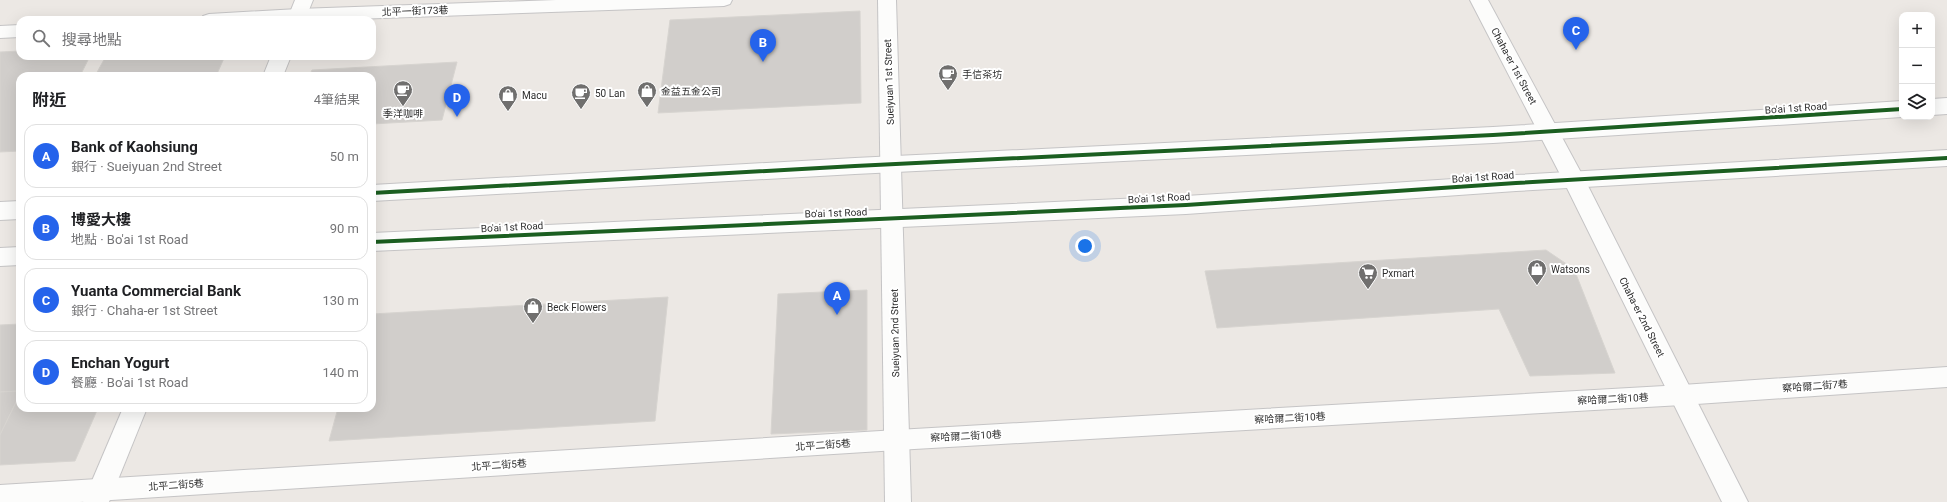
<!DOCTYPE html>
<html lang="zh-TW">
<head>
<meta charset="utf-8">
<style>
  :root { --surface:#fff; --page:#f2f2f2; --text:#202124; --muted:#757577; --line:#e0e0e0; --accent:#2563eb }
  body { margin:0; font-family:Roboto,"Noto Sans TC",sans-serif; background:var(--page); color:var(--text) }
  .controls { position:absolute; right:12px; top:12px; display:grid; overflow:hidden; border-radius:8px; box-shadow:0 4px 16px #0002 }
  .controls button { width:36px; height:36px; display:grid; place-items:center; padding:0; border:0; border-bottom:1px solid var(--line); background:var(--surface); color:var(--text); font:20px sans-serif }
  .you { position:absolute; left:1085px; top:246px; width:14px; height:14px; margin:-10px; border:3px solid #fff; border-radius:50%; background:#1a73e8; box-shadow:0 0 0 6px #1a73e833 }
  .badge { display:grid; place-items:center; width:26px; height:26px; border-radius:50%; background:var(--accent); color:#fff; font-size:13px; font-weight:700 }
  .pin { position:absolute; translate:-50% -33px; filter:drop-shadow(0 1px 2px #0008) }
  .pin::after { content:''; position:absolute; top:21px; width:14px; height:12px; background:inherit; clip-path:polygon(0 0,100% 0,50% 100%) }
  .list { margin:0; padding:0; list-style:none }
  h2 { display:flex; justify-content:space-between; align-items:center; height:52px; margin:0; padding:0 16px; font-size:17px }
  h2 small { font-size:13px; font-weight:400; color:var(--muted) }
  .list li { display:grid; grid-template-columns:26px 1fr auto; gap:12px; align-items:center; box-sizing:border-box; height:64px; margin:0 8px 8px; padding:0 8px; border:1px solid var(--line); border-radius:12px }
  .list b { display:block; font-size:15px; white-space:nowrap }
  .list p { margin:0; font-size:13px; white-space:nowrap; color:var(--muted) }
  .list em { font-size:13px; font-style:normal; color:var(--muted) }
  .icon { flex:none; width:22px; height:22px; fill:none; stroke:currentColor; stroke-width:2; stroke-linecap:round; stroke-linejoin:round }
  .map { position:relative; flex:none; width:1947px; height:502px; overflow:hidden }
  .search { position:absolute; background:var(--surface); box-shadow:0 4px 16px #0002; left:16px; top:16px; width:360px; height:44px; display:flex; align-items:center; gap:10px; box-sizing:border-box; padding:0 14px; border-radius:12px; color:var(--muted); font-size:15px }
  .panel { position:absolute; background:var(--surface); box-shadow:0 4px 16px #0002; left:16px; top:72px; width:360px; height:340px; border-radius:12px }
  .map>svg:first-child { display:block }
  .building { fill:#d1cecb; stroke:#d7d4d0 }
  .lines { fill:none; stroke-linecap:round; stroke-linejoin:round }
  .lane-casing { stroke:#c5c4c5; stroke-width:2 }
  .street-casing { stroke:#c5c4c5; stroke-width:2 }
  .secondary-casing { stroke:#c5c4c5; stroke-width:2 }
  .lane { fill:#fcfcfb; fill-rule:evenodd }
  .street { fill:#fcfcfb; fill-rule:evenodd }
  .secondary { fill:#fcfcfb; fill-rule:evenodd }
  .cycleway-casing { stroke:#fff; stroke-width:6 }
  .cycleway { stroke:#1b5e20; stroke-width:4 }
  .labels { text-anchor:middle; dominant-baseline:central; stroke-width:4; stroke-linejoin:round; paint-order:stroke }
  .street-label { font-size:10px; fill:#2e2e2e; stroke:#fff }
  .poi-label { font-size:10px; fill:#2e2e2e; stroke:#fff; text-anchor:start }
</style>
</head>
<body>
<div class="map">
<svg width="1947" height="502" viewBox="0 0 1947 502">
  <rect width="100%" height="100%" fill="#ece8e4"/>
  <g class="building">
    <path d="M860 11 861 103 658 113 670 20Z"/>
    <path d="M20 51V56H90L80 76H20V151L0 152V52Z"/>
    <path d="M106 56H225L216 76H95Z"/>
    <path d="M457 62 442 120 372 124V76H309L312 70Z"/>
    <path d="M1546 250 1574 269 1615 373 1530 376 1499 309 1217 328 1205 271Z"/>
    <path d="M867 290V430L771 434 778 294Z"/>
    <path d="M668 297 655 421 329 441 338 408H372V314Z"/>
    <path d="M20 324V391L0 392V325Z"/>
    <path d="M20 391V394L0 435V392Z"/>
    <path d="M20 394V408H98L75 461 0 465V435Z"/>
  </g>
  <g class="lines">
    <defs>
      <g id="lane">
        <path d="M556 0H732L730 4 724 6 327 20H200L203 16 209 14 298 9Z"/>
        <path d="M20 25V37L0 38V26Z"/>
        <path d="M1947 367V387L1682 405 897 450 80 502H0V485L897 430 1682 385Z"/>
      </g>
      <g id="street">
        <path d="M295 0H313L305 20H287Z"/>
        <path d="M878 0H896L911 502H885Z"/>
        <path d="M1470 0H1488L1585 180 1748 502H1722L1563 180Z"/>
        <path d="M271 56H291L283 76H263Z"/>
        <path d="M123 408H147L109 502H83Z"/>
      </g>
      <g id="secondary">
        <path d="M1947 98V114L1932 115V99Z"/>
        <path d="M1902 101V117L1493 143 855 174 372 201V185L855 158 1493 127Z"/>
        <path d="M1947 150V166L1516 191 1186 214 372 251V233L1186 196 1516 175Z"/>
        <path d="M20 201V219L0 220V202Z"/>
        <path d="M20 247V265L0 266V248Z"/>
      </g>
    </defs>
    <use href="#lane" class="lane-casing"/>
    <use href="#street" class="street-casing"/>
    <use href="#secondary" class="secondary-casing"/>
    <use href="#lane" class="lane"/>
    <use href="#street" class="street"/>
    <use href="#secondary" class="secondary"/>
    <defs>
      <g id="cycleway">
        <path d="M372 193 855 166 1493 135 1902 109"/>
        <path d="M372 242 1186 205 1516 183 1947 158"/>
      </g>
    </defs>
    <use href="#cycleway" class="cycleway-casing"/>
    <use href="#cycleway" class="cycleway"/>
  </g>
  <defs>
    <symbol id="cafe-pin" viewBox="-11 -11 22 30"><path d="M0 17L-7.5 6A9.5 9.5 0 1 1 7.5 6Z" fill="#706f6e" stroke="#fff"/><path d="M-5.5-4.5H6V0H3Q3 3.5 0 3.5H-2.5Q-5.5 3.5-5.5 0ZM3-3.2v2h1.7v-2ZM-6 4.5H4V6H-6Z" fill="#fff"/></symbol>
    <symbol id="shop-pin" viewBox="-11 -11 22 30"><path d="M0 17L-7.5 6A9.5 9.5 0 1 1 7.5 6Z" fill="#706f6e" stroke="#fff"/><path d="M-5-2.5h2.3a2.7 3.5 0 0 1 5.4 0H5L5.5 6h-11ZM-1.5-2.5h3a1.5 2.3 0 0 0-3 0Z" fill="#fff"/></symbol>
    <symbol id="supermarket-pin" viewBox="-11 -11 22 30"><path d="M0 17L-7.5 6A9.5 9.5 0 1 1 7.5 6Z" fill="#706f6e" stroke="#fff"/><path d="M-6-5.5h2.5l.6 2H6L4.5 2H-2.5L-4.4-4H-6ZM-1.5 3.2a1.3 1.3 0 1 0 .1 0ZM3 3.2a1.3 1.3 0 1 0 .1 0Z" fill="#fff"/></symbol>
  </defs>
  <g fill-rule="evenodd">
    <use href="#cafe-pin" x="937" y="63" width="22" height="30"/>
    <use href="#cafe-pin" x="392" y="79" width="22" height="30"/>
    <use href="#shop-pin" x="636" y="80" width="22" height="30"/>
    <use href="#cafe-pin" x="570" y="82" width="22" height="30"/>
    <use href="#shop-pin" x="497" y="84" width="22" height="30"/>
    <use href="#shop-pin" x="1526" y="258" width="22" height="30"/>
    <use href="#supermarket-pin" x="1357" y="262" width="22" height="30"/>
    <use href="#shop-pin" x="522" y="296" width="22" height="30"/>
  </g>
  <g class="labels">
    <g class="street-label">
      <text transform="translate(415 11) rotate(-2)">北平一街173巷</text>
      <text transform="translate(1514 66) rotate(62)">Chaha-er 1st Street</text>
      <text transform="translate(889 82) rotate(-92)">Sueiyuan 1st Street</text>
      <text transform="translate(1796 108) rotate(-4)">Bo'ai 1st Road</text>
      <text transform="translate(1483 177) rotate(-4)">Bo'ai 1st Road</text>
      <text transform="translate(1159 198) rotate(-3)">Bo'ai 1st Road</text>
      <text transform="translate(836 213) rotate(-2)">Bo'ai 1st Road</text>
      <text transform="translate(512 227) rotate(-3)">Bo'ai 1st Road</text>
      <text transform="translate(1642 317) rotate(63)">Chaha-er 2nd Street</text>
      <text transform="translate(895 333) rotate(-91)">Sueiyuan 2nd Street</text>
      <text transform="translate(1815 386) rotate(-4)">察哈爾二街7巷</text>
      <text transform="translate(1613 399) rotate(-3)">察哈爾二街10巷</text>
      <text transform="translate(1290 418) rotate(-3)">察哈爾二街10巷</text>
      <text transform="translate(966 436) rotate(-3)">察哈爾二街10巷</text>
      <text transform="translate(823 445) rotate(-4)">北平二街5巷</text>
      <text transform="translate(499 465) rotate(-4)">北平二街5巷</text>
      <text transform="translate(176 485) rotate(-4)">北平二街5巷</text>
    </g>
    <g class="poi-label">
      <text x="962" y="74">手信茶坊</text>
      <text x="661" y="91">金益五金公司</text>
      <text x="595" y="93">50 Lan</text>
      <text x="522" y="95">Macu</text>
      <text x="403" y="113" text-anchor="middle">季洋咖啡</text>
      <text x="1551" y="269">Watsons</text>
      <text x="1382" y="273">Pxmart</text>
      <text x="547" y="307">Beck Flowers</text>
    </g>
  </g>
</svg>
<div class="controls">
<button>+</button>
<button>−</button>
<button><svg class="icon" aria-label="layers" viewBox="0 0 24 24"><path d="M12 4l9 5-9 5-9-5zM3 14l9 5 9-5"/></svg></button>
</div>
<div class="you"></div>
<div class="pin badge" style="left:837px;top:315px">A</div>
<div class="pin badge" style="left:763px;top:62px">B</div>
<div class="pin badge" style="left:1576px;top:50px">C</div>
<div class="pin badge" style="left:457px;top:117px">D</div>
<div class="search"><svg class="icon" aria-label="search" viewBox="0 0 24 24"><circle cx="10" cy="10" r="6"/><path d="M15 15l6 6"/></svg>搜尋地點</div>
<section class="panel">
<h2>附近<small>4筆結果</small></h2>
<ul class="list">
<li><span class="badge">A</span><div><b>Bank of Kaohsiung</b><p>銀行 · Sueiyuan 2nd Street</p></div><em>50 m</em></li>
<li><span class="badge">B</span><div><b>博愛大樓</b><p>地點 · Bo'ai 1st Road</p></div><em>90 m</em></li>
<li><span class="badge">C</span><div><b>Yuanta Commercial Bank</b><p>銀行 · Chaha-er 1st Street</p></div><em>130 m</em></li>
<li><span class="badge">D</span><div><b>Enchan Yogurt</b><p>餐廳 · Bo'ai 1st Road</p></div><em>140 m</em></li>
</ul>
</section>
</div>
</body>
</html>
